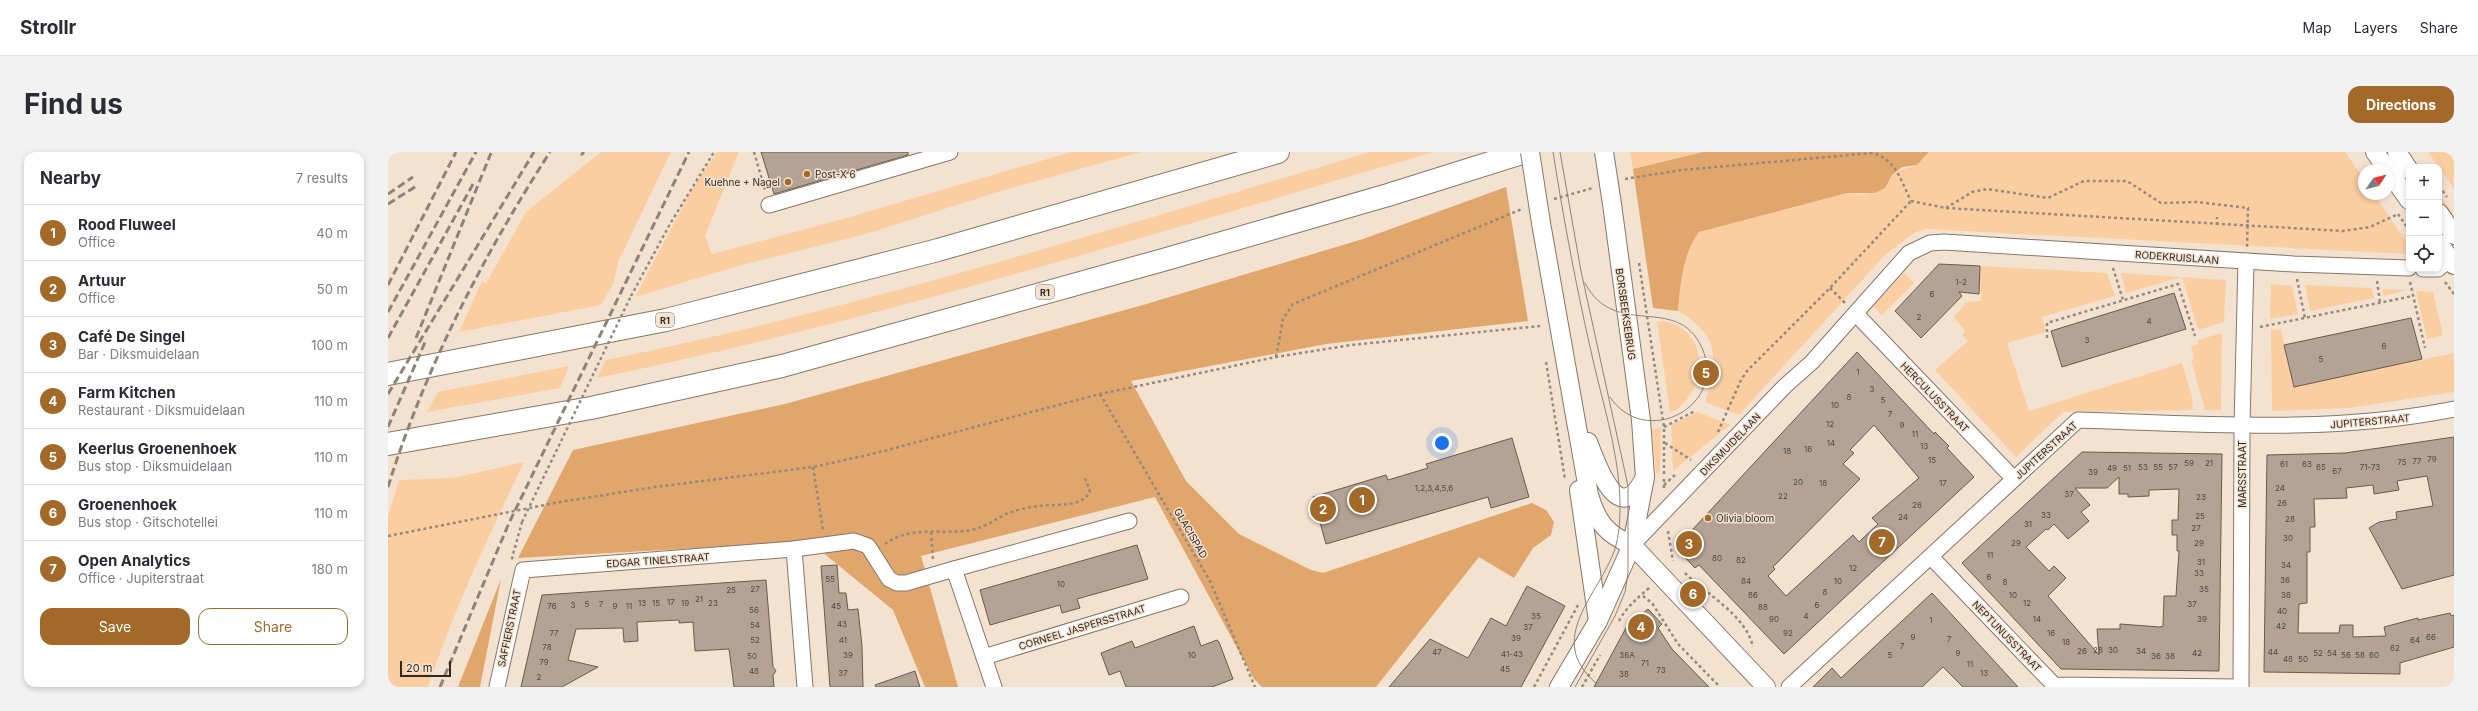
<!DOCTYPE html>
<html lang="en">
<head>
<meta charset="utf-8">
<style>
  :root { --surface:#fff; --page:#f2f2f3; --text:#2b2b33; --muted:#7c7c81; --line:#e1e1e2; --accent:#a36928 }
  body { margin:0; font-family:Inter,sans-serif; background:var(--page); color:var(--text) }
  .controls { position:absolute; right:12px; top:12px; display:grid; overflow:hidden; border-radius:8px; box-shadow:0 2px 6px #0003 }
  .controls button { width:36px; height:36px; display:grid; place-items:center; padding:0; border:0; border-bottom:1px solid var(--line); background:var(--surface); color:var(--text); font:20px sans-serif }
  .compass { position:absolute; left:1970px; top:12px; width:36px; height:36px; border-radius:50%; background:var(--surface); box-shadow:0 2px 6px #0003; rotate:55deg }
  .scale { position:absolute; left:12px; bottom:10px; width:51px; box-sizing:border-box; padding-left:4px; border:2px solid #312a24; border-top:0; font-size:11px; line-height:14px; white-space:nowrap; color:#312a24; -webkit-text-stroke:3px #f4e2d1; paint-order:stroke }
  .you { position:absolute; left:1054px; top:291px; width:14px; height:14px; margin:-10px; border:3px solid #fff; border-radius:50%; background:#1a73e8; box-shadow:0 0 0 6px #1a73e833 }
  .badge { display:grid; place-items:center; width:26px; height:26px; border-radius:50%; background:var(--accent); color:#fff; font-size:13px; font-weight:700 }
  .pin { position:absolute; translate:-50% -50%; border:2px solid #fff; box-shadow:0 1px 4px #0006 }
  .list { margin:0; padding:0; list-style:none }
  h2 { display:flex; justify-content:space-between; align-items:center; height:52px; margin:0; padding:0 16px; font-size:17px }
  h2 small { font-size:13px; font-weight:400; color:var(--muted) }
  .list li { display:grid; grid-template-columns:26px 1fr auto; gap:12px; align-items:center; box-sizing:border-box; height:56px; padding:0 16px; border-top:1px solid var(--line) }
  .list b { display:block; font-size:15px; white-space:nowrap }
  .list p { margin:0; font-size:13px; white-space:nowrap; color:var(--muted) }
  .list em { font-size:13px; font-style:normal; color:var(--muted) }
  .actions { display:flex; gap:8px; padding:12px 16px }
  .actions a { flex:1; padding:9px 0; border:1px solid var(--accent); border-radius:12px; text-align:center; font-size:14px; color:var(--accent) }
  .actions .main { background:var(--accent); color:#fff }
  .icon { flex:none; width:22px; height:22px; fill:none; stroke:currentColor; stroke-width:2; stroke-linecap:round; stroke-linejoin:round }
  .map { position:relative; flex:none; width:2066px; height:535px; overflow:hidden; border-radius:12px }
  header { display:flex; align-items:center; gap:24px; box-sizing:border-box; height:56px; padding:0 20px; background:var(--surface); border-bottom:1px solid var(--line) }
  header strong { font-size:19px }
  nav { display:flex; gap:22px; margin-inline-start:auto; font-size:14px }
  .intro { display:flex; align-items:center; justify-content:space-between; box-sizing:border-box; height:96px; padding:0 24px }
  h1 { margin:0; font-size:28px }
  .button { padding:10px 18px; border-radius:12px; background:var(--accent); color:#fff; font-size:14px; font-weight:700 }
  main { display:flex; gap:24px; padding:0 24px }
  aside { flex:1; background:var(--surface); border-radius:12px; box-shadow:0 2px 6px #0003 }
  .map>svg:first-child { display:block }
  .green { fill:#fbcea2 }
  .forest { fill:#e0a66c }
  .building { fill:#b4a394; stroke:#695a4c; fill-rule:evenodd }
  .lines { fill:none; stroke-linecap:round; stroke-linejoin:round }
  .minor-casing { stroke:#867667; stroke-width:17 }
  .tertiary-casing { stroke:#867667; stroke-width:20 }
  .motorway-casing { stroke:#867667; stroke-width:24 }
  .path { stroke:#96897d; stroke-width:2.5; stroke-dasharray:3 3; stroke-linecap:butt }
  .minor { stroke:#fff; stroke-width:15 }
  .tertiary { stroke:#fff; stroke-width:18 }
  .motorway { stroke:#fff; stroke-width:22 }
  .tram { stroke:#8f8378; stroke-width:1 }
  .rail { stroke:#8f8378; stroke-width:3; stroke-dasharray:8 4; stroke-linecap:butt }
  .tertiary-bridge-casing { stroke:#867667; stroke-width:20; stroke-linecap:butt }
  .path-bridge { stroke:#96897d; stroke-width:2.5; stroke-dasharray:3 3; stroke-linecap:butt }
  .tertiary-bridge { stroke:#fff; stroke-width:18 }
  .poi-dot { fill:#a36928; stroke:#f4e2d1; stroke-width:1.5 }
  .labels { text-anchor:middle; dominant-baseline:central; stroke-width:3; stroke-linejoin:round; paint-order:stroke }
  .number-label { font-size:8px; fill:#524840 }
  .shield { fill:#f4e2d1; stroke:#6c6158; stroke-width:1 }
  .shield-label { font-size:9px; font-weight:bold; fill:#312a24 }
  .poi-label { font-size:10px; fill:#312a24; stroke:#f4e2d1; text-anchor:start }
  .street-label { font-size:10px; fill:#312a24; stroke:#f4e2d1 }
</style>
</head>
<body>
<header>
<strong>Strollr</strong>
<nav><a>Map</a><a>Layers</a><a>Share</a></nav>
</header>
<div class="intro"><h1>Find us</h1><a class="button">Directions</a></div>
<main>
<aside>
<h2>Nearby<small>7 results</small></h2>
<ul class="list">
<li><span class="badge">1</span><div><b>Rood Fluweel</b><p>Office</p></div><em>40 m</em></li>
<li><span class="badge">2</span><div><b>Artuur</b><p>Office</p></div><em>50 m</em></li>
<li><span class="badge">3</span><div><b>Café De Singel</b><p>Bar · Diksmuidelaan</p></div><em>100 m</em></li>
<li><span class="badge">4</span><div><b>Farm Kitchen</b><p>Restaurant · Diksmuidelaan</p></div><em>110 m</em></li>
<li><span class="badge">5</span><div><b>Keerlus Groenenhoek</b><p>Bus stop · Diksmuidelaan</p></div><em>110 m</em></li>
<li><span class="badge">6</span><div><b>Groenenhoek</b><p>Bus stop · Gitschotellei</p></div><em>110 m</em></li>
<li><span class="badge">7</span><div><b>Open Analytics</b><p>Office · Jupiterstraat</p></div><em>180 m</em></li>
</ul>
<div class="actions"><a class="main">Save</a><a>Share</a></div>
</aside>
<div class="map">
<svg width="2066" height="535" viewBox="0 0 2066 535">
  <rect width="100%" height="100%" fill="#f4e2d1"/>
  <g class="green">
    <path d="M213 0H283L230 110 226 130 213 153 71 180 94 129 98 131 138 60Z"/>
    <path d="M329 0H351L317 84 324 102 455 67 683 0H753L613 39 478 82 350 114 247 145 303 39Z"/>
    <path d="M982 0H1046C769 80 492 168 209 226L218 208C477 155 730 75 982 0Z"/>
    <path d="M1242 0H1315L1245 17Z"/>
    <path d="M1541 0H1957L1976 27V42H1986L2019 91 2021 100 2018 102 1537 77 1526 81 1498 102 1351 263 1317 250C1332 209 1331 182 1290 159 1292 134 1295 100 1311 80L1459 41 1475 43 1502 28C1507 15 1517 19 1528 13 1533 11 1537 4 1541 0Z"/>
    <path d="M2040 0H2066V37Z"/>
    <path d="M2051 41 2066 63V72L2051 51Z"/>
    <path d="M1592 114 1719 121 1727 144 1654 165 1658 180 1619 191 1641 259 1794 211 1804 244 1805 258 1675 260 1628 305 1547 218 1580 189 1574 183 1577 179 1566 165 1578 150 1593 149Z"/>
    <path d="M1516 121 1526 131 1494 163 1485 154Z"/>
    <path d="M1733 121 1838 128 1836 170 1810 178 1794 125 1738 141Z"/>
    <path d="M1883 132 1904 134 1910 162 1882 167Z"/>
    <path d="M1917 133 1984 136 1986 146 1922 159Z"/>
    <path d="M1994 137 2019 138 1996 144Z"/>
    <path d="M2028 139 2045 140 2055 183 2039 187Z"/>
    <path d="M1269 169C1311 169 1324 218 1299 247 1294 253 1290 258 1282 260Z"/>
    <path d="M1893 177 1906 235 2066 201V240L1961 256 1884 259 1883 178Z"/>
    <path d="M1834 181 1833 258H1817L1803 208 1806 207 1803 194 1810 192V188Z"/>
    <path d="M181 214 172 236 39 260 50 240Z"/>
    <path d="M1310 260 1342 273 1285 319 1283 273Z"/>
    <path d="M1273 276 1272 319 1268 322 1264 277Z"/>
    <path d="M136 310C101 384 66 457 40 535H0V364L11 328 65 326Z"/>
  </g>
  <g class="forest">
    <path d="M1315 0H1541L1529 13 1514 15 1504 23 1497 36 1487 41H1459L1311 80C1295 100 1292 134 1290 159L1265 156 1245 17Z"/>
    <path d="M1118 35 1140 169 938 192 743 229 798 329 851 382 923 418 935 421 1144 351 1158 358 1166 370 1163 383 1145 396 1126 426 1091 405 988 535H874L866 527 767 345 533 404 570 535H537L505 458 422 390 130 406 185 298 397 252 755 153 975 87Z"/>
    <path d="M113 427 92 535H70Z"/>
  </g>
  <g class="building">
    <path d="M373 0H520V3L386 42Z"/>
    <path d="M1551 112 1592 114 1591 142 1571 140 1574 144 1533 186 1507 159Z"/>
    <path d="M1786 141 1798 177 1674 215 1663 179Z"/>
    <path d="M2023 166 2034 207 1906 235 1896 193Z"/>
    <path d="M1469 200 1546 282 1547 280 1561 294 1559 296 1586 325 1396 502 1311 413 1307 416 1293 401V390ZM1486 273 1531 326 1484 366 1490 372 1471 390 1465 383 1398 444 1380 424 1387 417 1385 415 1472 327 1455 312 1466 301 1462 298Z"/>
    <path d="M2066 285V423L2014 437 1981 376 1991 370 2009 367 2008 360 2045 354 2039 324 2009 329 2011 338 1986 342 1985 333 1958 336 1959 346 1926 347 1927 375H1922V400H1919V451L1911 452 1910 481H1951L1952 473H1965V485L1998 484 1996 475 2030 466V468L2062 461 2063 464 2066 463V495L2012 511V522L1876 520 1879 303 1957 301Z"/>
    <path d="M1124 286 1141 345 1103 356 1100 345 938 392 925 345 998 323 1000 328 1040 316 1038 312Z"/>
    <path d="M1694 300 1834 302 1831 519 1673 517 1574 411ZM1731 325V342H1740V345L1761 344V338L1791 337 1790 368H1784V383H1789V399H1791L1788 444H1776L1775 474 1772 475 1732 472V477H1709L1711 503 1660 444 1678 426 1666 414 1661 419 1638 395 1658 377 1660 378 1666 372 1680 387 1701 369 1693 360 1702 353 1687 336H1719Z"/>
    <path d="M749 393 760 427 689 447 692 456 674 461 672 453 602 473 592 438Z"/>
    <path d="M449 413 451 441H458L460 458 470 457 474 494 475 535H442L433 414Z"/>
    <path d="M378 428 385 515 388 519 385 523 386 535H346L341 497 307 499 305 470 291 471V468L249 470 250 489 236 490 235 476 188 477 180 508 210 515 174 535H133L154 443Z"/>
    <path d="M1139 434 1177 454 1133 535H1001L1042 487 1080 506 1103 466 1118 474Z"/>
    <path d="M1544 441 1630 535H1575L1555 515 1534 535H1425L1444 516 1453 526Z"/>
    <path d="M1260 457 1274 472 1270 476 1284 497 1321 535H1206L1245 463H1253Z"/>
    <path d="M806 474 813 494 829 488 831 490 845 527 824 535H738L732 519 721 523 713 501 744 489 747 496Z"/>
    <path d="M527 519 532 535H488L487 533Z"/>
  </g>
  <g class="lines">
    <defs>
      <g id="minor">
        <path d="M381 53 562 0"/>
        <path d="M2051 116 2066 105"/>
        <path d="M2035 117H2050"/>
        <path d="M1468 162 1626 327"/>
        <path d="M1244 393 1397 234 1424 210 1521 101 1542 91 1556 90 1906 112 2021 116"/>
        <path d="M406 397 417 535"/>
        <path d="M1543 405 1666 533 1852 535"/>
        <path d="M566 417 741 369"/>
        <path d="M596 505 793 445"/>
        <path d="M109 535 135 418 406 397 466 389 480 394 501 427 509 431H518L566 417 606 535"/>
        <path d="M1401 535 1690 268C1816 272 1942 282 2066 257"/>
        <path d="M1853 535 1854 274 1858 109"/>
      </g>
      <g id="tertiary">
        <path d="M1987 0 2021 48"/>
        <path d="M2009 0 2021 18"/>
        <path d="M2051 61 2066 83"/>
        <path d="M1153 71 1201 343C1209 370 1218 382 1244 393L1378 535"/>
        <path d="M2051 91 2066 113"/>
        <path d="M1200 290C1209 313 1230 377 1256 327"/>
        <path d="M1191 338 1210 469"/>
        <path d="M1171 535 1210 469 1244 393 1257 325 1253 268 1224 52"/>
      </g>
      <g id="motorway">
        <path d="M0 222 278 168 550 98 890 0"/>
        <path d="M0 292 203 256 394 214 775 108 1000 43 1137 0"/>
      </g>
    </defs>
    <use href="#minor" class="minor-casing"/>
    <use href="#tertiary" class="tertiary-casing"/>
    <use href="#motorway" class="motorway-casing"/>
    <g class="path">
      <path d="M366 0 377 38"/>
      <path d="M1237 27 1294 18 1484 1C1508 7 1513 29 1523 49"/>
      <path d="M2051 34 2059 45"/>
      <path d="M1166 47 1205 36"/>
      <path d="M1523 49 1558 56 1955 79 1982 75 2010 62"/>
      <path d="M1558 56 1584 40 1599 37 1660 46 1696 29H1739L1773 51 1809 50 1860 56 1859 95"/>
      <path d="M2010 62 2021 78"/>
      <path d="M1829 73V65"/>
      <path d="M1251 111 1276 275V322"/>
      <path d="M1725 116 1735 148"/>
      <path d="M1909 127 1917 166"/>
      <path d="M1989 129 1992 150"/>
      <path d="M2022 130 2037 196"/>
      <path d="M2057 130 2066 142"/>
      <path d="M1442 136 1457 151"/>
      <path d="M243 144 282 72 326 0"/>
      <path d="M1872 175 2025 144"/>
      <path d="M1659 186V171L1790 132 1807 184"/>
      <path d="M888 205 895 167 905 152 1134 57"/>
      <path d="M1158 210 1177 327"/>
      <path d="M712 242 822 429 867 535"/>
      <path d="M1276 275 1307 259"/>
      <path d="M1330 280 1353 228 1359 219 1442 136 1523 49"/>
      <path d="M1277 291 1303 308"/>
      <path d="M425 315 435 378"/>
      <path d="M1276 327V338"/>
      <path d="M1276 333 1287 323"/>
      <path d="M1280 379 1285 409"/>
      <path d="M543 380 545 407"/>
      <path d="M0 384 172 350 267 335 425 315 484 302 712 242 888 205 963 193 1152 174"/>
      <path d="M497 392C523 373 553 383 583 378 595 376 605 369 616 363 627 358 640 355 652 354 670 351 691 357 702 340L697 326"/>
      <path d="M125 407 124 406 134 370"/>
      <path d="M1297 421C1319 443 1358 463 1365 495"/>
      <path d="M1255 444 1264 451 1290 492 1332 535"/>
      <path d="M1231 469C1239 454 1250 446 1262 435"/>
      <path d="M1146 535 1190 453"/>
      <path d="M1194 535 1212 503"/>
    </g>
    <use href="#minor" class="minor"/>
    <use href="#tertiary" class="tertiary"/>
    <use href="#motorway" class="motorway"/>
    <g class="tram">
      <path d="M1165 0C1176 70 1189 139 1205 208 1216 256 1232 305 1232 355 1232 370 1231 383 1227 397 1211 443 1156 487 1208 531"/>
      <path d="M1172 0 1193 119 1240 334V421L1237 440 1227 464 1187 535"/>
      <path d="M1197 131C1227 189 1289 140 1314 196 1340 254 1257 298 1222 245"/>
    </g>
    <g class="rail">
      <path d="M193 3 196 0"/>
      <path d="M0 42 25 25"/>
      <path d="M0 52 30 33"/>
      <path d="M0 133 68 0"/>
      <path d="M0 160 88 0"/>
      <path d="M0 186 85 32"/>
      <path d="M28 186 103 1"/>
      <path d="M0 242 146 0"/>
      <path d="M0 275 38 188"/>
      <path d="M0 335C37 216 95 104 162 0"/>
      <path d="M52 535 121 371 301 0"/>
    </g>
    <defs>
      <g id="tertiary-bridge">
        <path d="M1142 0 1153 71"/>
        <path d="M1216 0 1224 52"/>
      </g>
    </defs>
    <use href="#tertiary-bridge" class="tertiary-bridge-casing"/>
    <path class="path-bridge" d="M134 370 243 144"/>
    <use href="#tertiary-bridge" class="tertiary-bridge"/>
  </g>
  <g class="poi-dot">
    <circle cx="419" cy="22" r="4"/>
    <circle cx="400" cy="30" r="4"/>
    <circle cx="1320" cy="366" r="4"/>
  </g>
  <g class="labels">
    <g class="number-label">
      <text x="1573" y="130">1-2</text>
      <text x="1544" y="142">6</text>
      <text x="1531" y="165">2</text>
      <text x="1761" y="169">4</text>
      <text x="1699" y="188">3</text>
      <text x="1996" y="194">6</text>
      <text x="1933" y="207">5</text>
      <text x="1470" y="220">1</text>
      <text x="1484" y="237">3</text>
      <text x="1461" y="245">8</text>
      <text x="1495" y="248">5</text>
      <text x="1447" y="253">10</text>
      <text x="1502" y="262">7</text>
      <text x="1442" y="272">12</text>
      <text x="1514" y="273">9</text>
      <text x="1527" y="282">11</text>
      <text x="1443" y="291">14</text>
      <text x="1536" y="294">13</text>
      <text x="1420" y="297">16</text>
      <text x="1399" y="299">18</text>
      <text x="2044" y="307">79</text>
      <text x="1544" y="308">15</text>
      <text x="2029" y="309">77</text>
      <text x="2014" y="310">75</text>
      <text x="1801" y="311">59</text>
      <text x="1821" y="311">21</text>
      <text x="1896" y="312">61</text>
      <text x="1919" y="312">63</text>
      <text x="1755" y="315">53</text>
      <text x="1770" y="315">55</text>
      <text x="1785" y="315">57</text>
      <text x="1933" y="315">65</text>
      <text x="1982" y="315">71-73</text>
      <text x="1724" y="316">49</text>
      <text x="1739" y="316">51</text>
      <text x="1949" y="319">67</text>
      <text x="1705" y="320">39</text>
      <text x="1410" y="330">20</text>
      <text x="1435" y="331">18</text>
      <text x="1555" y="331">17</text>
      <text x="1046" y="336">1,2,3,4,5,6</text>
      <text x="1892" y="336">24</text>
      <text x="1681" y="342">37</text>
      <text x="1395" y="344">22</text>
      <text x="1813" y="345">23</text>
      <text x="1894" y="351">26</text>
      <text x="1529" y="353">26</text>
      <text x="1658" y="363">33</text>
      <text x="1812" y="364">25</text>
      <text x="1515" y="365">24</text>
      <text x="1902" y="367">28</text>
      <text x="1640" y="372">31</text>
      <text x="1808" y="376">27</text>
      <text x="1900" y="386">30</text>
      <text x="1628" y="391">29</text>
      <text x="1811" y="391">29</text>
      <text x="1602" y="403">11</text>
      <text x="1329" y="406">80</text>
      <text x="1353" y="408">82</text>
      <text x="1813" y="410">31</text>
      <text x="1898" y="413">34</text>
      <text x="1465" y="416">12</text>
      <text x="1811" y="421">33</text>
      <text x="1601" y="425">6</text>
      <text x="442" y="427">55</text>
      <text x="1897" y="428">36</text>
      <text x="1358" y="429">84</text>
      <text x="1450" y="429">10</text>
      <text x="1617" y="430">8</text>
      <text x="673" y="432">10</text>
      <text x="367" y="437">27</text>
      <text x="1816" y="437">35</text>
      <text x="343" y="438">25</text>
      <text x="1437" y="440">8</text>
      <text x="1365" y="443">86</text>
      <text x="1625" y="443">10</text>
      <text x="1898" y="443">38</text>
      <text x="311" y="447">21</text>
      <text x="283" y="450">17</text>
      <text x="254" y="451">13</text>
      <text x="268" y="451">15</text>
      <text x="297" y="451">19</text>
      <text x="325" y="451">23</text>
      <text x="1639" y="451">12</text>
      <text x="199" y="452">5</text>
      <text x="213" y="452">7</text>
      <text x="1804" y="452">37</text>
      <text x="185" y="453">3</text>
      <text x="1429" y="453">6</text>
      <text x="164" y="454">76</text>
      <text x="227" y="454">9</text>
      <text x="241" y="454">11</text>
      <text x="448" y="454">45</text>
      <text x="1375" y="455">88</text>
      <text x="366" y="458">56</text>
      <text x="1894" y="459">40</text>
      <text x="1148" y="464">35</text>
      <text x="1418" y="464">4</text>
      <text x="1386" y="467">90</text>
      <text x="1649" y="467">14</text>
      <text x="1814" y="467">39</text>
      <text x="1543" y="468">1</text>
      <text x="454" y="472">43</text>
      <text x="367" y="473">54</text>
      <text x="1893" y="474">42</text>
      <text x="1140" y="475">37</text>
      <text x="166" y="481">77</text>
      <text x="1400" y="481">92</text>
      <text x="1663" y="481">16</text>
      <text x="1525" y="485">9</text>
      <text x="2043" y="485">66</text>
      <text x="1128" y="486">39</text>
      <text x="1561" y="487">7</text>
      <text x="367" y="488">52</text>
      <text x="455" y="488">41</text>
      <text x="2027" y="488">64</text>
      <text x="1678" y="490">18</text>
      <text x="1514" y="494">7</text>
      <text x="159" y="495">78</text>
      <text x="2007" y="496">62</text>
      <text x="1710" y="498">28</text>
      <text x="1725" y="498">30</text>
      <text x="1694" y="499">26</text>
      <text x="1753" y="499">34</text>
      <text x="1049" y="500">47</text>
      <text x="1885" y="500">44</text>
      <text x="1570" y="501">9</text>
      <text x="1809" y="501">42</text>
      <text x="1930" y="501">52</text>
      <text x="1944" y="501">54</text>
      <text x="1124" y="502">41-43</text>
      <text x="460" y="503">39</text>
      <text x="804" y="503">10</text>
      <text x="1239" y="503">36A</text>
      <text x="1502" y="503">5</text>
      <text x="1958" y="503">56</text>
      <text x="1972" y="503">58</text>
      <text x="1986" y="503">60</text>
      <text x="364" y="504">50</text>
      <text x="1768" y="504">36</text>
      <text x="1782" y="504">38</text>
      <text x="1900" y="507">48</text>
      <text x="1915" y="507">50</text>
      <text x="156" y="510">79</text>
      <text x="1257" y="511">71</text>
      <text x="1582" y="512">11</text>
      <text x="1117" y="517">45</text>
      <text x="1273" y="518">73</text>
      <text x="366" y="519">48</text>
      <text x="455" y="521">37</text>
      <text x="1596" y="521">13</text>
      <text x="1236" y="522">38</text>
      <text x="151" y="525">2</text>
    </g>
    <g class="shield">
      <rect x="648" y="133" width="18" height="14" rx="3"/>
      <rect x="268" y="161" width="18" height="14" rx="3"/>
    </g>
    <g class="shield-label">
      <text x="657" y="140">R1</text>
      <text x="277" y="168">R1</text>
    </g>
    <g class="poi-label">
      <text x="427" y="22">Post-X 6</text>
      <text x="392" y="30" text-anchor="end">Kuehne + Nagel</text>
      <text x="1328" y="366">Olivia bloom</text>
    </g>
    <g class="street-label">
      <text transform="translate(1789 105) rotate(4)">RODEKRUISLAAN</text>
      <text transform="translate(1238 162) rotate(82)">BORSBEEKSEBRUG</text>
      <text transform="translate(1547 245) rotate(46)">HERCULUSSTRAAT</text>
      <text transform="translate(1982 269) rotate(-5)">JUPITERSTRAAT</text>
      <text transform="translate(1342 292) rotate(-46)">DIKSMUIDELAAN</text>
      <text transform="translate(1658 298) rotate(-42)">JUPITERSTRAAT</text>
      <text transform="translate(1854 322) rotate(-90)">MARSSTRAAT</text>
      <text transform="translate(803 381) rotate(60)">GLACISPAD</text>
      <text transform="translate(270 408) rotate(-4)">EDGAR TINELSTRAAT</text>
      <text transform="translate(694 475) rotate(-17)">CORNEEL JASPERSSTRAAT</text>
      <text transform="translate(121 476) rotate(-78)">SAFFIERSTRAAT</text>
      <text transform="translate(1619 484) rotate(46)">NEPTUNUSSTRAAT</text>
    </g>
  </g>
</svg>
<div class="controls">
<button>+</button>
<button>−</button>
<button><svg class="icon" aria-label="locate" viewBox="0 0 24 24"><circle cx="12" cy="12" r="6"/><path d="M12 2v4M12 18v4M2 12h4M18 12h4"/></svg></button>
</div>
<svg class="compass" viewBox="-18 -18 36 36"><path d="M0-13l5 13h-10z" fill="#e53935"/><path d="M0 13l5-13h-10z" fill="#7c7c81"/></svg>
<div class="scale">20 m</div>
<div class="you"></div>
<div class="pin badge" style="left:974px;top:348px">1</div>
<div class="pin badge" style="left:935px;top:357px">2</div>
<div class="pin badge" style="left:1301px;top:392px">3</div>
<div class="pin badge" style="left:1253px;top:475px">4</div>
<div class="pin badge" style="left:1318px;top:221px">5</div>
<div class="pin badge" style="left:1305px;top:442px">6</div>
<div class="pin badge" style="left:1494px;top:390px">7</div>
</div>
</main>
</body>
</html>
